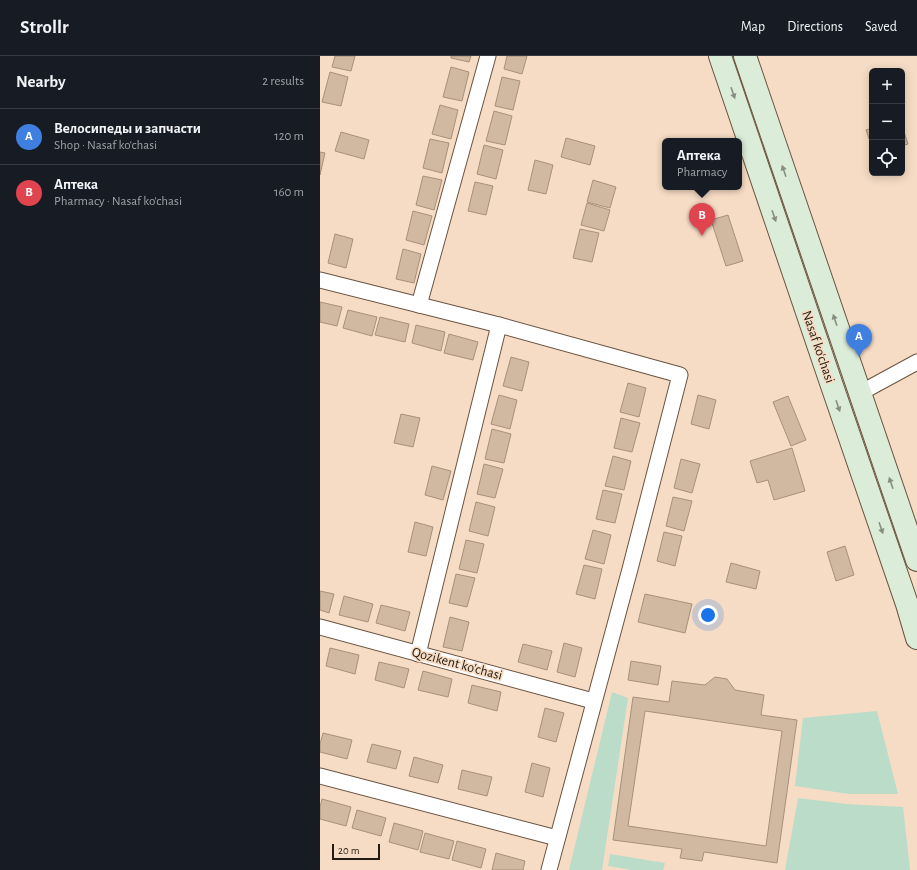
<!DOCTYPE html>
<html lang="en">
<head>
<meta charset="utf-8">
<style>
  :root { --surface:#171b24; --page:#242831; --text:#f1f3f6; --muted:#9ea1a6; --line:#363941; --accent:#a8ace3 }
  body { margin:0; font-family:"Alegreya Sans",sans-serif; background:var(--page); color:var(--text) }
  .controls { position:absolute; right:12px; top:12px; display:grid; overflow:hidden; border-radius:6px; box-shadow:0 2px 10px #0003 }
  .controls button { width:36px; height:36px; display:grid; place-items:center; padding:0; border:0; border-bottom:1px solid var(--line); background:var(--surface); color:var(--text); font:20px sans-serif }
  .scale { position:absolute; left:12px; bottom:10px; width:48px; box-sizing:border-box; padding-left:4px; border:2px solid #231a11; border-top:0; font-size:11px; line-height:14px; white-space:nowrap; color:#231a11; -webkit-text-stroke:3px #f6dcc5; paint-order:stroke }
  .you { position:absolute; left:388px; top:559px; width:14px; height:14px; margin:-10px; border:3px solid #fff; border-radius:50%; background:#1a73e8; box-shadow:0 0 0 6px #1a73e833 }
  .badge { display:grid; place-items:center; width:26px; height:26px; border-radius:50%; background:var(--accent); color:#fff; font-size:13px; font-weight:700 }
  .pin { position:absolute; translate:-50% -33px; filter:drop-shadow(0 1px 2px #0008) }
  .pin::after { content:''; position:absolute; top:21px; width:14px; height:12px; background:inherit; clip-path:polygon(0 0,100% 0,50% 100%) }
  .popup { position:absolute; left:342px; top:82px; width:80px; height:52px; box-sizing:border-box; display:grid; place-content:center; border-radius:6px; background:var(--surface); filter:drop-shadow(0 1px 3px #0005); font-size:13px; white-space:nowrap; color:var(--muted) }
  .popup b { font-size:15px; color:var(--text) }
  .popup::after { content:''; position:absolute; left:50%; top:100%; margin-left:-8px; border:8px solid transparent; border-top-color:var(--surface) }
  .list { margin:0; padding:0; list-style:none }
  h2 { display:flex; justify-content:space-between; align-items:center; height:52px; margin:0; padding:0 16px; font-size:17px }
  h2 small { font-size:13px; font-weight:400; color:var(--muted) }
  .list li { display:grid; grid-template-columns:26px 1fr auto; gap:12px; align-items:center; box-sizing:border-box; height:56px; padding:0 16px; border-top:1px solid var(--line) }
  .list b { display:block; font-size:15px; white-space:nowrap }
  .list p { margin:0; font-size:13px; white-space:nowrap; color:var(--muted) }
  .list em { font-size:13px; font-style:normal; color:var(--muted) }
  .icon { flex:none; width:22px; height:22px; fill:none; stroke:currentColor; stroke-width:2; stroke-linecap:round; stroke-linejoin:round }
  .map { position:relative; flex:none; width:597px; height:814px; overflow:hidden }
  header { display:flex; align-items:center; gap:24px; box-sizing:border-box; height:56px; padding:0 20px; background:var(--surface); border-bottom:1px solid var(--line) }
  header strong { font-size:19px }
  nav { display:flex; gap:22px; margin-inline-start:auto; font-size:14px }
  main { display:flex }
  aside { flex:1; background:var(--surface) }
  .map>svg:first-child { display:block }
  .green { fill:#bbdcc8 }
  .building { fill:#d1b8a1; stroke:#a8907a; fill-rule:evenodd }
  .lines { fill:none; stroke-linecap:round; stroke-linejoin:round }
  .street-casing { stroke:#6a5440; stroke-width:17 }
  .secondary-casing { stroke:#6a5440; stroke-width:24 }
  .street { stroke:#fff; stroke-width:15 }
  .secondary { stroke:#dbecd9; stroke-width:22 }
  .oneway { fill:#888e7f }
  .labels { text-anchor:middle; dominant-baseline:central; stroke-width:3.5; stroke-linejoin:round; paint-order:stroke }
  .street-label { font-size:14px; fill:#231a11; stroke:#f6dcc5 }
</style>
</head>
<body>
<header>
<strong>Strollr</strong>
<nav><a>Map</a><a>Directions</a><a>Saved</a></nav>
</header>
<main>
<aside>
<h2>Nearby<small>2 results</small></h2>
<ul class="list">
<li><span class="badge" style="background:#3f7fe0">A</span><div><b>Велосипеды и запчасти</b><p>Shop · Nasaf ko‘chasi</p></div><em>120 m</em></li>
<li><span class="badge" style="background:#e0444e">B</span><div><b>Аптека</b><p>Pharmacy · Nasaf ko‘chasi</p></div><em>160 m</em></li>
</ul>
</aside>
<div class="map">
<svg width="597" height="814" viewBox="0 0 597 814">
  <rect width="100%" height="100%" fill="#f6dcc5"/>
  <g class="green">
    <path d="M292 636 308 642 282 814H249Z"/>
    <path d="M557 655 578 738H529L475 730 483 662Z"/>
    <path d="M478 742 527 748 583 751 590 814H465Z"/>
    <path d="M290 798 345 807 343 814H312L288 810Z"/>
  </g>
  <g class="building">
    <path d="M15 0H35L31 15 12 11Z"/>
    <path d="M131 0H151L149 6 131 2Z"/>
    <path d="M187 0H207L202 18 184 13Z"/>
    <path d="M131 11 149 16 142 45 123 41Z"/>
    <path d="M10 16 28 21 21 50 2 46Z"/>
    <path d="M182 21 200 25 193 54 175 50Z"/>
    <path d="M120 49 138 54 131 83 112 78Z"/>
    <path d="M174 55 192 60 185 89 166 85Z"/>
    <path d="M582 70 588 88 582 90Z"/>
    <path d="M552 72V91L546 74Z"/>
    <path d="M21 76 49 84 44 103 15 95Z"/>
    <path d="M246 82 275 90 270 109 241 101Z"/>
    <path d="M110 83 129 87 122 117 103 112Z"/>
    <path d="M164 89 183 94 176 123 157 118Z"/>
    <path d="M0 96 5 97 0 119Z"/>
    <path d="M215 104 233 109 226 138 208 134Z"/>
    <path d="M103 120 122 124 114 154 96 149Z"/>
    <path d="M273 124 296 131 290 152 267 146Z"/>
    <path d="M155 126 173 130 166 159 148 155Z"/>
    <path d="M267 147 290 154 284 175 261 169Z"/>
    <path d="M93 155 112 160 104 189 86 184Z"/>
    <path d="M408 159 423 205 406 210 391 164Z"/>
    <path d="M260 173 279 177 272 206 253 202Z"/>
    <path d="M15 178 33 183 26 212 8 207Z"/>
    <path d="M83 193 101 198 94 227 76 223Z"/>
    <path d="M0 246 22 251 17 270 0 266Z"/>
    <path d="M28 254 57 261 52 280 23 272Z"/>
    <path d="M60 261 89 268 85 286 55 279Z"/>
    <path d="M96 269 125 276 121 295 92 287Z"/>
    <path d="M129 278 158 286 153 304 124 297Z"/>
    <path d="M191 301 209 306 202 335 183 330Z"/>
    <path d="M308 327 326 332 319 361 300 356Z"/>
    <path d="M179 339 197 344 190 373 171 368Z"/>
    <path d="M378 339 396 344 389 373 371 368Z"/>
    <path d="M468 340 486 384 471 390 453 346Z"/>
    <path d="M81 358 100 362 93 391 74 387Z"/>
    <path d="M301 362 320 367 312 396 294 392Z"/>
    <path d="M172 373 191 378 184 407 165 403Z"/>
    <path d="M472 392 485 435 454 444 448 424 437 427 430 405Z"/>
    <path d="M293 400 311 405 304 434 285 430Z"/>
    <path d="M361 403 380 408 372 437 354 432Z"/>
    <path d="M164 408 183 413 175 442 157 438Z"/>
    <path d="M112 410 131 415 123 444 105 439Z"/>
    <path d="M283 434 302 438 295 467 276 463Z"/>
    <path d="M353 441 372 445 364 475 346 470Z"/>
    <path d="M156 446 175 451 168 480 149 475Z"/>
    <path d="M95 466 113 471 106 500 88 496Z"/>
    <path d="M273 474 291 479 284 508 265 503Z"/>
    <path d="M344 476 362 480 355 510 337 505Z"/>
    <path d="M146 484 164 488 157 517 139 513Z"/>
    <path d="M525 490 534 519 516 525 507 496Z"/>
    <path d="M411 507 440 515 436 533 406 526Z"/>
    <path d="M264 509 282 513 275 543 256 538Z"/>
    <path d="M136 518 155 522 147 551 129 547Z"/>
    <path d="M0 535 14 538 9 557 0 554Z"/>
    <path d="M325 538 372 548 365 577 318 566Z"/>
    <path d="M24 540 53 548 48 566 19 559Z"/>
    <path d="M61 549 90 556 85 575 56 567Z"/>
    <path d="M130 561 149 566 142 595 123 591Z"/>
    <path d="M244 587 262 592 255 621 237 616Z"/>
    <path d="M203 588 232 595 227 614 198 606Z"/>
    <path d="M10 592 39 599 35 618 6 610Z"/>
    <path d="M311 605 341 610 338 629 308 624Z"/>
    <path d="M59 606 89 613 84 632 55 624Z"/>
    <path d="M103 615 132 623 128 641 98 634Z"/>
    <path d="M395 621 407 623 415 634 444 639 441 659 477 664 457 807 384 796 382 805 360 802 362 793 293 784 313 641 349 646 352 625 385 629ZM325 655 462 675 446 790 308 770Z"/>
    <path d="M152 629 181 636 177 655 148 647Z"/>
    <path d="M225 652 244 657 236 686 218 681Z"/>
    <path d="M3 677 32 684 27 703 0 696V688Z"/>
    <path d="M52 688 81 695 76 713 47 706Z"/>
    <path d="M94 701 123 709 118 727 89 720Z"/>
    <path d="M212 707 230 712 223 741 205 736Z"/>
    <path d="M142 714 172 721 167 740 138 733Z"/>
    <path d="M2 743 31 751 26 770 0 763V751Z"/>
    <path d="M37 754 66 762 61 780 32 772Z"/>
    <path d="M74 767 103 775 98 794 69 786Z"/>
    <path d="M105 777 134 785 129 803 100 796Z"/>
    <path d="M137 785 166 793 161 812 132 804Z"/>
    <path d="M176 797 205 805 203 814H172Z"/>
  </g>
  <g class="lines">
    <defs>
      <g id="street">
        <path d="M0 224 179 269 360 319 310 513 229 814"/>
        <path d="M99 249 168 0"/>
        <path d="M540 337 597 306"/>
        <path d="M0 571 273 645"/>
        <path d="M98 598 179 269"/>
        <path d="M0 720 237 782"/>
      </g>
      <g id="secondary">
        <path d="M400 0 509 321 587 548 597 582"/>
        <path d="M425 0 597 504"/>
      </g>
    </defs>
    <use href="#street" class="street-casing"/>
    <use href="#secondary" class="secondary-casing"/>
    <use href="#street" class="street"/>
    <use href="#secondary" class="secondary"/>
  </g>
  <defs><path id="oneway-solid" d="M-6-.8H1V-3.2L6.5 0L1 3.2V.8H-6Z"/></defs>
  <g class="oneway">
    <use href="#oneway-solid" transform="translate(413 37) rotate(71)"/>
    <use href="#oneway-solid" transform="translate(464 115) rotate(-109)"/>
    <use href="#oneway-solid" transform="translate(454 160) rotate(71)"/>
    <use href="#oneway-solid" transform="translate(515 264) rotate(-109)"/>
    <use href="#oneway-solid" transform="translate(518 350) rotate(71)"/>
    <use href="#oneway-solid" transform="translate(571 427) rotate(-109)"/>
    <use href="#oneway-solid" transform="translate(561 472) rotate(71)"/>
  </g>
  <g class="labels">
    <g class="street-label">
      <text transform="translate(498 291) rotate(71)">Nasaf ko‘chasi</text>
      <text transform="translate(137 608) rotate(15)">Qozikent ko'chasi</text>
    </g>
  </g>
</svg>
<div class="controls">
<button>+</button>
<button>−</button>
<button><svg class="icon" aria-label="locate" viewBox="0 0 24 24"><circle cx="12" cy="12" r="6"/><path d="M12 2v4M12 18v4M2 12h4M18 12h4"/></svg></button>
</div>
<div class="scale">20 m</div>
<div class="you"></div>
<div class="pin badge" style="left:539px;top:301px;background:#3f7fe0">A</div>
<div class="pin badge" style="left:382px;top:180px;background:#e0444e">B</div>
<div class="popup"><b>Аптека</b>Pharmacy</div>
</div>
</main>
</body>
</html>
